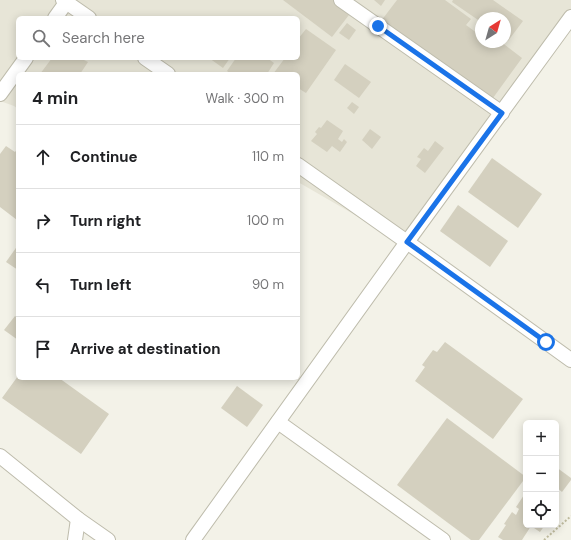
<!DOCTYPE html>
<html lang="en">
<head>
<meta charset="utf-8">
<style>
  :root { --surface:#fff; --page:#f6f6f6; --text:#202124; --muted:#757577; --line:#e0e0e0 }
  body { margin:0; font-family:"DM Sans",sans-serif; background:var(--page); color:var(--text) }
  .controls { position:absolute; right:12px; bottom:12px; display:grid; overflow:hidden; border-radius:6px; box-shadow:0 2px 10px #0003 }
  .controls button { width:36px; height:36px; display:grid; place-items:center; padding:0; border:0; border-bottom:1px solid var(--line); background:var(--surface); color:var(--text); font:20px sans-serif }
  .compass { position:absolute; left:475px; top:12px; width:36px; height:36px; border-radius:50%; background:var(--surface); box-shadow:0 2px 10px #0003; rotate:37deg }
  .stop { position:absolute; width:12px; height:12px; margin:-9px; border:3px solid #1a73e8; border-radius:50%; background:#fff }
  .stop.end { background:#1a73e8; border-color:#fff; box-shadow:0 1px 4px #0008 }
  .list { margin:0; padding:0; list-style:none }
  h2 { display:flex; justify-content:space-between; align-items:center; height:52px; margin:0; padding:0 16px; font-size:17px }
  h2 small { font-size:13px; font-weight:400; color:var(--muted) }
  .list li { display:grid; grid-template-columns:26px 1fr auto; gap:12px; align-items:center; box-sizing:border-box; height:64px; padding:0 16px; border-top:1px solid var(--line) }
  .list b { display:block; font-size:15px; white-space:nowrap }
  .list em { font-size:13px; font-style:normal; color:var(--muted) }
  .icon { flex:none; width:22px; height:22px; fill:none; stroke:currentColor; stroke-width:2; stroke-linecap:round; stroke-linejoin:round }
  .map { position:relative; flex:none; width:571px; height:540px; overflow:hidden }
  .search { position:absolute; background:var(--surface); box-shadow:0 2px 10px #0003; left:16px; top:16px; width:284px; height:44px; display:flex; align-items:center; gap:10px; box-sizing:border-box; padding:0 14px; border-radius:6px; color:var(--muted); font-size:15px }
  .panel { position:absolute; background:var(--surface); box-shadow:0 2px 10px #0003; left:16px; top:72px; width:284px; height:308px; border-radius:6px }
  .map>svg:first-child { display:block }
  .residential { fill:#e7e5d7; fill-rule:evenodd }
  .building { fill:#d4d0bf }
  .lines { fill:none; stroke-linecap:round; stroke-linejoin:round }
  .minor-casing { stroke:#bebcac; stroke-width:16 }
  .path { stroke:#bfbb9e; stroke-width:2; stroke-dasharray:2 2; stroke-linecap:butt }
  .minor { stroke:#fff; stroke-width:14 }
  .route { stroke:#1a73e8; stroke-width:5 }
</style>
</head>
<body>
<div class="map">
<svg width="571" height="540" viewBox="0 0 571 540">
  <rect width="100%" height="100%" fill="#f3f2e8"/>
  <path class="residential" d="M0 0H571V13L400 241 298 182V74H18V109L14 106 0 101ZM18 18H298V58H18ZM481 18H505V42H481Z"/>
  <g class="building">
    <path d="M283 0H336L352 11 332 37Z"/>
    <path d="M374 0H385L381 6Z"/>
    <path d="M397 0H445L471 19 466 25 481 36V42H501L522 58 493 98 487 94 485 96 381 21Z"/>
    <path d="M453 0H493L523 21 508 41 505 39V18H481V22L452 2Z"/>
    <path d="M347 23 356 30 349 40 339 33Z"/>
    <path d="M306 29 336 50 306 93 298 88V74H273L285 58H298V39Z"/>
    <path d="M52 58H85L84 60 88 62 80 74H40Z"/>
    <path d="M209 58H230L223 68Z"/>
    <path d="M236 58H267L274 63 267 74H231L227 71Z"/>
    <path d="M345 64 371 82 359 98 334 80Z"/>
    <path d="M352 102 359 107 354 114 347 108Z"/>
    <path d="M327 120 343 131 338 139 342 142 344 139 347 142 340 152 332 146 327 152 311 141 317 134 315 132 319 127 321 128Z"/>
    <path d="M370 129 381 137 372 149 362 140Z"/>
    <path d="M435 141 444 148 425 173 416 166 421 159 417 157 424 148 428 151Z"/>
    <path d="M6 146 15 152 18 148V219L17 220 0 207V154Z"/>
    <path d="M492 158 542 194 518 228 468 192Z"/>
    <path d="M458 205 508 241 490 267 440 231Z"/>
    <path d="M18 245V270L6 262Z"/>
    <path d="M15 316 18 318V340L4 330Z"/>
    <path d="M445 342 523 399 493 439 415 381 425 367 422 365 433 350 437 352Z"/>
    <path d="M18 376V378H59L109 414 81 454 2 398Z"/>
    <path d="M237 386 263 405 247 427 221 408Z"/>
    <path d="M447 418 526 477 479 540H471L397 485Z"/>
    <path d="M556 467 571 478V480L562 492 556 487Z"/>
    <path d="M526 492V525H545L540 532 531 526 522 540H503L498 537 506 525 504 524 512 512 516 515 519 509 516 507Z"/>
  </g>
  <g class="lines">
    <defs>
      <g id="minor">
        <path d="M63 0 89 18"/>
        <path d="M341 0 502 113"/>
        <path d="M55 18 68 0"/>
        <path d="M145 58 168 74"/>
        <path d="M0 94 26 58"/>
        <path d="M298 165 407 242 571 360"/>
        <path d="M278 422 443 540"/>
        <path d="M0 456 78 519 75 540"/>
        <path d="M78 519 108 540"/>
        <path d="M193 540 407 242 571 17"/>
      </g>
    </defs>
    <use href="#minor" class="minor-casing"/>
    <path class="path" d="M544 540 571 516"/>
    <use href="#minor" class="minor"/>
  </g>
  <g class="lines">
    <path class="route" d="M378 26 502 113 407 242 546 342"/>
  </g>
</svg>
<div class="controls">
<button>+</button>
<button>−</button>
<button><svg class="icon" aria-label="locate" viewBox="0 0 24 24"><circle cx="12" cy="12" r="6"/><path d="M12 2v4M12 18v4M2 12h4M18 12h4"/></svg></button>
</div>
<svg class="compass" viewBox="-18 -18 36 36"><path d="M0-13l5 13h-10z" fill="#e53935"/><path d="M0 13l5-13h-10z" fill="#757577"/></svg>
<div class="stop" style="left:546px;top:342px"></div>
<div class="stop end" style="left:378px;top:26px"></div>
<div class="search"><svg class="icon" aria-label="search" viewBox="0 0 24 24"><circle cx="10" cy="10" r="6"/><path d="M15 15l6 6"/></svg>Search here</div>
<section class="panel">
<h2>4 min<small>Walk · 300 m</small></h2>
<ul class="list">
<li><svg class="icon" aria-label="ahead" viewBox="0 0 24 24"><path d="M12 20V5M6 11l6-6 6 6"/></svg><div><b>Continue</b></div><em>110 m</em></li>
<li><svg class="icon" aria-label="right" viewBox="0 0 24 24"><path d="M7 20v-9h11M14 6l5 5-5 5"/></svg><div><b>Turn right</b></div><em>100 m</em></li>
<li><svg class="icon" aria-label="left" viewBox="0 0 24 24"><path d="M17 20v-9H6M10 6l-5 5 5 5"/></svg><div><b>Turn left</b></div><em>90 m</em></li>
<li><svg class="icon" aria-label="arrive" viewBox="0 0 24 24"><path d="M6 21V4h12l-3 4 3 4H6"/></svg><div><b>Arrive at destination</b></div></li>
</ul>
</section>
</div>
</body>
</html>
